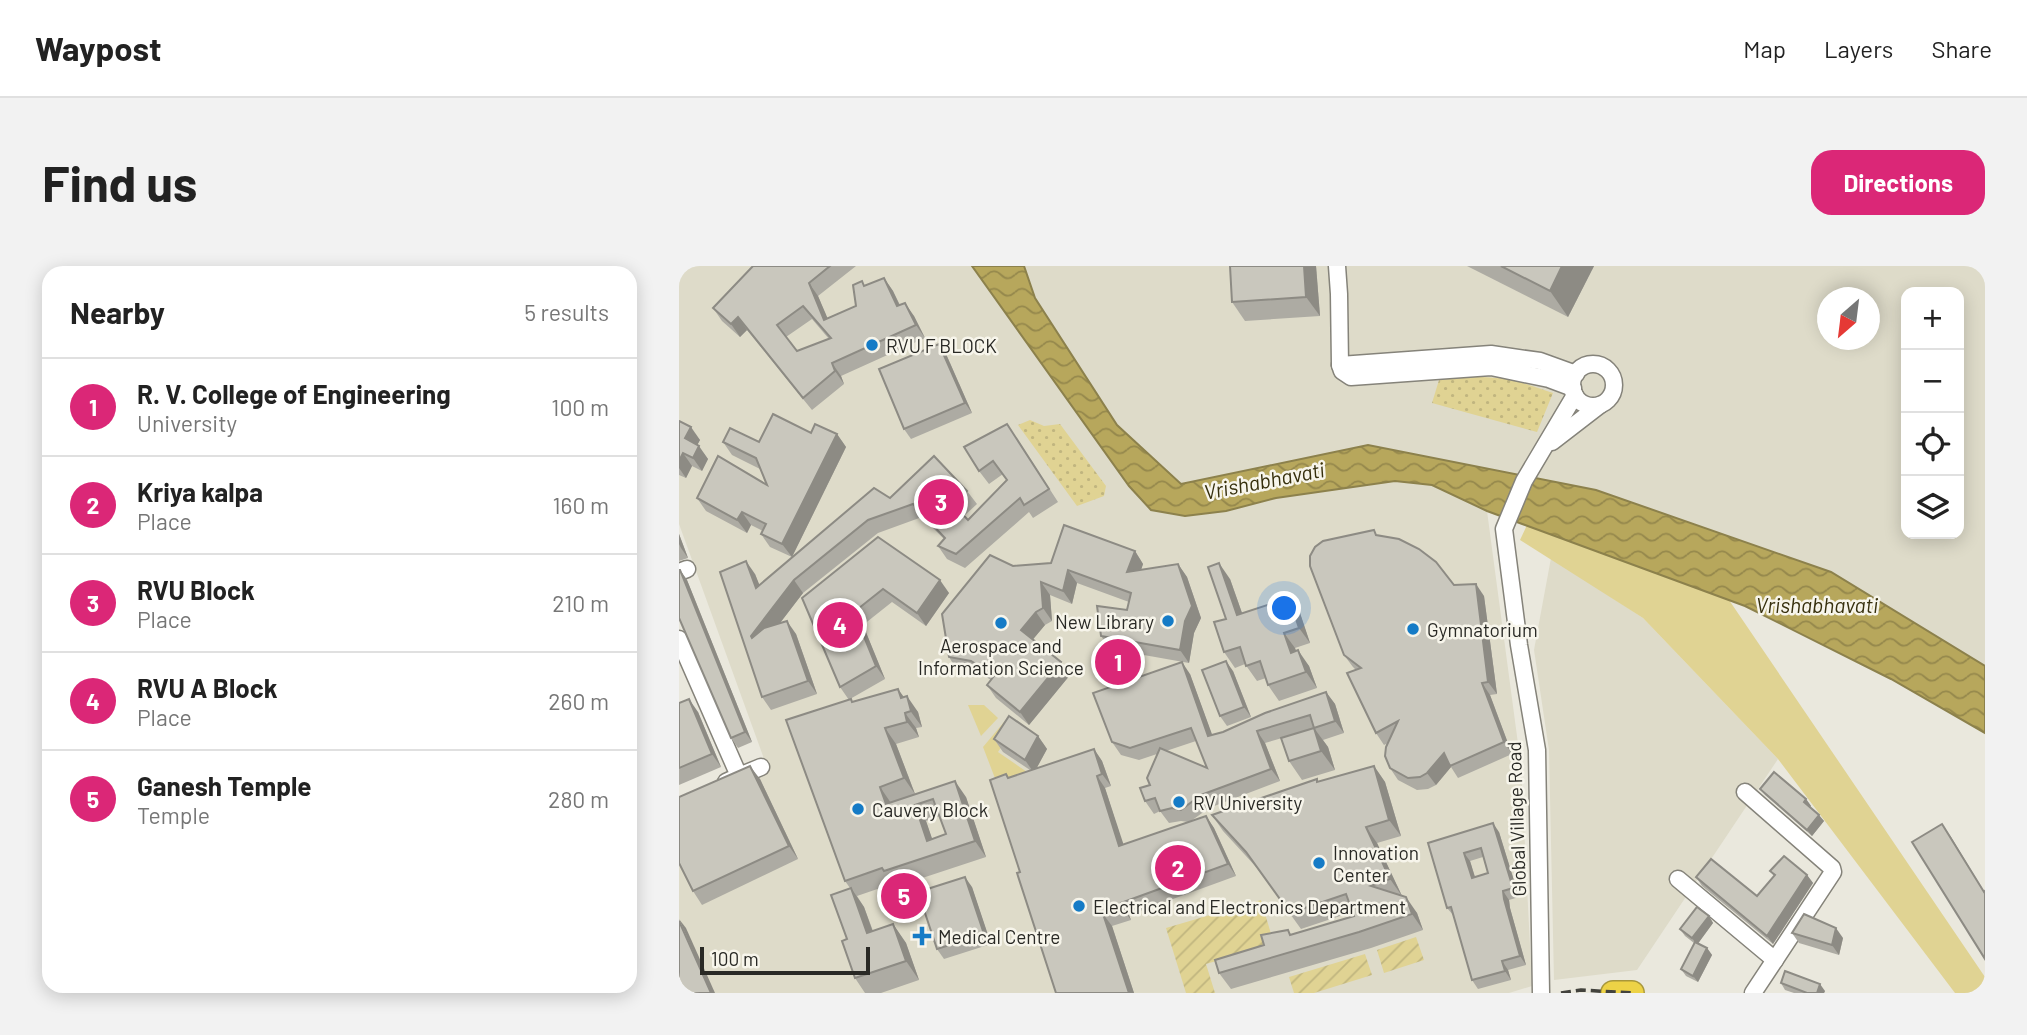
<!DOCTYPE html>
<html lang="en">
<head>
<meta charset="utf-8">
<style>
  :root { --surface:#fff; --page:#f2f2f2; --text:#222; --muted:#767676; --line:#e0e0e0; --accent:#db2777 }
  body { margin:0; font-family:Barlow,sans-serif; background:var(--page); color:var(--text) }
  .controls { position:absolute; right:21px; top:21px; display:grid; overflow:hidden; border-radius:14px; box-shadow:0 4px 18px #0003 }
  .controls button { width:63px; height:63px; display:grid; place-items:center; padding:0; border:0; border-bottom:2px solid var(--line); background:var(--surface); color:var(--text); font:35px sans-serif }
  .compass { position:absolute; left:1138px; top:21px; width:63px; height:63px; border-radius:50%; background:var(--surface); box-shadow:0 4px 18px #0003; rotate:208deg }
  .scale { position:absolute; left:21px; bottom:18px; width:170px; box-sizing:border-box; padding-left:7px; border:4px solid #292925; border-top:0; font-size:19px; line-height:24px; white-space:nowrap; color:#292925; -webkit-text-stroke:5px #f7f5eb; paint-order:stroke }
  .you { position:absolute; left:606px; top:343px; width:24px; height:24px; margin:-18px; border:5px solid #fff; border-radius:50%; background:#1a73e8; box-shadow:0 0 0 10px #1a73e833 }
  .badge { display:grid; place-items:center; width:46px; height:46px; border-radius:50%; background:var(--accent); color:#fff; font-size:23px; font-weight:700 }
  .pin { position:absolute; translate:-50% -50%; border:4px solid #fff; box-shadow:0 2px 7px #0006 }
  .list { margin:0; padding:0; list-style:none }
  h2 { display:flex; justify-content:space-between; align-items:center; height:91px; margin:0; padding:0 28px; font-size:30px }
  h2 small { font-size:23px; font-weight:400; color:var(--muted) }
  .list li { display:grid; grid-template-columns:46px 1fr auto; gap:21px; align-items:center; box-sizing:border-box; height:98px; padding:0 28px; border-top:2px solid var(--line) }
  .list b { display:block; font-size:26px; white-space:nowrap }
  .list p { margin:0; font-size:23px; white-space:nowrap; color:var(--muted) }
  .list em { font-size:23px; font-style:normal; color:var(--muted) }
  .icon { flex:none; width:38px; height:38px; fill:none; stroke:currentColor; stroke-width:2; stroke-linecap:round; stroke-linejoin:round }
  .map { position:relative; flex:none; width:1306px; height:727px; overflow:hidden; border-radius:21px }
  header { display:flex; align-items:center; gap:42px; box-sizing:border-box; height:98px; padding:0 35px; background:var(--surface); border-bottom:2px solid var(--line) }
  header strong { font-size:33px }
  nav { display:flex; gap:38px; margin-inline-start:auto; font-size:24px }
  .intro { display:flex; align-items:center; justify-content:space-between; box-sizing:border-box; height:168px; padding:0 42px }
  h1 { margin:0; font-size:49px }
  .button { padding:18px 32px; border-radius:21px; background:var(--accent); color:#fff; font-size:24px; font-weight:700 }
  main { display:flex; gap:42px; padding:0 42px }
  aside { flex:1; background:var(--surface); border-radius:21px; box-shadow:0 4px 18px #0003 }
  .map>svg:first-child { display:block }
  .built { fill:#dedbc9; fill-rule:evenodd }
  .grass { fill:#e0d393 }
  .park { fill:url(#park-dots) }
  .garden { fill:url(#garden-furrows) }
  .water { fill:url(#water-waves); stroke:#8c814c; stroke-width:2 }
  .lines { fill:none; stroke-linecap:round; stroke-linejoin:round }
  .minor-casing { stroke:#85837a; stroke-width:19 }
  .highway-casing { stroke:#a8973a; stroke-width:26 }
  .minor { stroke:#fff; stroke-width:16 }
  .highway { stroke:#edd246; stroke-width:23 }
  .rail { stroke:#42423d; stroke-width:3.5; stroke-dasharray:10 5; stroke-linecap:butt }
  .wall { fill:#adaba3; fill-rule:evenodd }
  .shaded-wall { fill:#8d8b84 }
  .building { fill:#c9c7bd; stroke:#8d8b84; stroke-width:2; fill-rule:evenodd }
  .poi-dot { fill:#157bc6; stroke:#f7f5eb; stroke-width:2.5 }
  .labels { text-anchor:middle; dominant-baseline:central; stroke-width:5; stroke-linejoin:round; paint-order:stroke }
  .poi-label { font-size:19px; fill:#292925; stroke:#f7f5eb; text-anchor:start }
  .street-label { font-size:19px; fill:#292925; stroke:#f7f5eb }
  .water-label { font-size:21px; font-style:italic; fill:#362f0c; stroke:#f7f5eb }
</style>
</head>
<body>
<header>
<strong>Waypost</strong>
<nav><a>Map</a><a>Layers</a><a>Share</a></nav>
</header>
<div class="intro"><h1>Find us</h1><a class="button">Directions</a></div>
<main>
<aside>
<h2>Nearby<small>5 results</small></h2>
<ul class="list">
<li><span class="badge">1</span><div><b>R. V. College of Engineering</b><p>University</p></div><em>100 m</em></li>
<li><span class="badge">2</span><div><b>Kriya kalpa</b><p>Place</p></div><em>160 m</em></li>
<li><span class="badge">3</span><div><b>RVU Block</b><p>Place</p></div><em>210 m</em></li>
<li><span class="badge">4</span><div><b>RVU A Block</b><p>Place</p></div><em>260 m</em></li>
<li><span class="badge">5</span><div><b>Ganesh Temple</b><p>Temple</p></div><em>280 m</em></li>
</ul>
</aside>
<div class="map">
<svg width="1306" height="727" viewBox="0 0 1306 727">
  <defs>
    <pattern id="park-dots" width="8" height="8" patternUnits="userSpaceOnUse" patternTransform="scale(1.75)"><rect width="8" height="8" fill="#e0d393"/><path d="M2 2h.1M6 6h.1" fill="none" stroke="#c0b57f" stroke-width="1.8" stroke-linecap="round"/></pattern>
    <pattern id="garden-furrows" width="10" height="10" patternUnits="userSpaceOnUse" patternTransform="scale(1.75)"><rect width="10" height="10" fill="#e0d393"/><path d="M-1 1l2-2M0 10L10 0M9 11l2-2" fill="none" stroke="#c0b57f"/></pattern>
    <pattern id="water-waves" width="16" height="10" patternUnits="userSpaceOnUse" patternTransform="scale(1.75)"><rect width="16" height="10" fill="#b7a75c"/><path d="M0 5q4-4 8 0t8 0" fill="none" stroke="#95884c"/></pattern>
  </defs>
  <rect width="100%" height="100%" fill="#eae8dd"/>
  <g class="built">
    <path d="M6 0H293L450 220 472 244 506 250 548 245 597 232 716 215 753 219 808 245 842 500 853 720 830 727H0V540L88 501 0 258V7Z"/>
    <path d="M345 0H1306V400L1268 378 917 224 689 179 502 218 438 159 356 32ZM1227 26H1280V268H1227ZM1148 32H1190V74H1148Z"/>
    <path d="M872 292 964 352 1099 493 958 704 875 714 870 484 855 384Z"/>
  </g>
  <g class="grass">
    <path d="M848 259 1050 334 1306 711V727H1276L1099 493 964 352 841 274Z"/>
    <path d="M289 439H305L319 452 302 470Z"/>
    <path d="M325 456 335 462 319 486 351 508 319 520 304 481Z"/>
  </g>
  <g class="park">
    <path d="M789 110 832 113 874 127 858 166 753 137 760 114Z"/>
    <path d="M351 154 365 160 381 158 427 220 425 230 398 240 339 159Z"/>
  </g>
  <g class="garden">
    <path d="M582 634 595 678 527 698 536 727H507L487 662Z"/>
    <path d="M737 671 745 694 705 707 698 684Z"/>
    <path d="M686 688 693 709 635 727H615L610 711Z"/>
  </g>
  <path class="water" d="M293 0H345L356 32 438 159 502 218 689 179 917 224 1152 306 1306 400V467L1212 413 1066 340 808 245 753 219 716 215 597 232 547 245 506 250 472 244 450 220Z"/>
  <g class="lines">
    <defs>
      <g id="minor">
        <path d="M658 0 660 28 661 99 663 105 672 111 812 101 870 113 894 122"/>
        <circle cx="914" cy="119" r="21"/>
        <path d="M661 99 812 88 861 95 897 108"/>
        <path d="M873 176 921 139"/>
        <path d="M0 306 8 303"/>
        <path d="M0 373 60 510 47 516"/>
        <path d="M60 510 82 501"/>
        <path d="M1066 526 1153 602 1154 606 1074 727"/>
        <path d="M999 613 1096 694"/>
        <path d="M862 727 858 484 840 379 825 263 845 215 896 129"/>
      </g>
      <path id="highway" d="M934 727H953"/>
    </defs>
    <use href="#minor" class="minor-casing"/>
    <use href="#highway" class="highway-casing"/>
    <use href="#minor" class="minor"/>
    <use href="#highway" class="highway"/>
    <path class="rail" d="M882 727 902 724 954 727"/>
  </g>
  <g class="wall">
    <path d="M74 0H177L139 30 148 52 177 40 186 20 205 12 214 25 221 39 235 50 246 72 162 110 165 118 133 144 68 64 61 71 43 55 34 42ZM133 53 150 73 118 85 107 71Z"/>
    <path d="M551 0H637L641 50 566 55 553 36Z"/>
    <path d="M788 0H915L889 51Z"/>
    <path d="M260 78 267 88 293 147 232 173 225 163Z"/>
    <path d="M0 155 21 174 18 179 29 193 23 205 13 200 7 212 0 209Z"/>
    <path d="M132 167 158 168 167 181 113 291 91 281 82 268 84 265 72 259 68 267 27 245 18 232 88 219 81 203 53 189 44 176H80Z"/>
    <path d="M337 171 379 236 354 252 350 246 286 302 268 293 259 280 265 273 243 251 199 267 124 327 101 357 117 368 138 428 92 444 83 431 76 308 80 319 211 232 288 225 298 238 285 250 289 254 328 214 324 208 310 218 300 205Z"/>
    <path d="M0 268 9 292 0 295Z"/>
    <path d="M698 269 775 319 805 330 818 428 811 429 833 488 779 512 772 501 757 519 749 523 738 524 719 514 711 502 709 477 705 479 697 467 677 404 674 401 665 389Z"/>
    <path d="M199 271 270 327 247 360 213 336 184 359 206 413 171 433H172L174 436 225 431 239 446 243 461 237 462 240 471 217 478 236 528 287 531 307 591 216 621 213 618 178 630 185 641 194 665 214 658 227 677 240 714 202 727H186L176 712 168 673 171 622 166 615 170 434 161 421 123 332ZM261 550 267 568 253 573 247 555Z"/>
    <path d="M456 285 464 298 462 304 499 298 508 311 522 352 515 367 510 397 431 383 422 370 448 344 450 336 398 317 393 338 371 329 373 355 366 359 354 373 391 409 350 459 317 432 308 419 312 414 301 407 278 404 270 391 334 300 372 297Z"/>
    <path d="M1 304 8 314 73 476 59 482 52 472Z"/>
    <path d="M551 313 563 347H621L631 377 616 382 617 385 630 400 638 422 600 435 589 419 587 412 578 415 566 398 556 402 545 386 547 353Z"/>
    <path d="M554 405 572 451 548 460 541 450Z"/>
    <path d="M511 408 533 469 544 466 647 426 656 438 665 467 644 474 649 481 656 504 623 514 610 495 603 472 586 477 601 515 530 542 512 555 527 550 535 562 557 610 450 649 452 654 433 660 455 727H377L341 606 327 508 330 512 351 504 324 486 315 473 359 470 368 483 357 503 415 483 423 495 432 520 426 522 444 579 509 556 502 555 490 557 481 545 475 548 466 535 478 488 460 494 442 489 433 476ZM517 475 528 502 487 485Z"/>
    <path d="M0 437 19 446 42 501 0 519Z"/>
    <path d="M695 500 706 516 722 570 698 577 723 630 738 647 744 664 692 682 552 723 540 707 609 664 612 669 675 650 673 646 622 663 578 602 544 565 533 549 638 513 640 516Z"/>
    <path d="M81 513 119 593 23 639 14 625Z"/>
    <path d="M1081 523 1127 533 1132 540 1131 541 1145 555 1133 570 1086 529Z"/>
    <path d="M820 566 840 631 830 634 831 642 847 699 829 704 832 714 799 723 793 714 775 650 768 642 749 577ZM804 591 809 607 796 611 791 595Z"/>
    <path d="M1091 605 1128 609 1134 617 1094 678 1023 620 1017 611 1078 630 1095 610Z"/>
    <path d="M293 621 312 678 265 693 258 683Z"/>
    <path d="M1030 650 1034 657 1019 677 1028 682 1033 689 1019 716 1007 710 1002 703 1015 677 1006 670 1001 663Z"/>
    <path d="M1113 667 1164 672 1160 689 1120 677Z"/>
    <path d="M1102 717 1146 725 1145 727H1115L1106 724Z"/>
  </g>
  <g class="shaded-wall">
    <path d="M625 0H637L641 50 627 31Z"/>
    <path d="M883 0H915L889 51 871 25Z"/>
    <path d="M205 12 214 25 227 53 218 40Z"/>
    <path d="M130 17 139 30 155 67 145 54Z"/>
    <path d="M226 37 235 50 246 72 237 59Z"/>
    <path d="M59 51 68 64 61 71 52 58Z"/>
    <path d="M260 78 267 88 293 147 286 137Z"/>
    <path d="M153 97 162 110 165 118 156 105Z"/>
    <path d="M12 161 21 174 15 185 6 172Z"/>
    <path d="M158 168 167 181 113 291 103 278Z"/>
    <path d="M20 180 29 193 23 205 14 192Z"/>
    <path d="M4 187 13 200 7 212 0 202V195Z"/>
    <path d="M63 246 72 259 68 267 58 254Z"/>
    <path d="M0 268 9 292 2 282 0 278Z"/>
    <path d="M456 285 464 298 457 319 448 306Z"/>
    <path d="M67 295 76 308 87 335 77 322Z"/>
    <path d="M540 297 551 313 569 364 558 349Z"/>
    <path d="M499 298 508 311 522 352 515 367 510 397 501 384Z"/>
    <path d="M1 304 8 314 73 476 66 466Z"/>
    <path d="M389 304 398 317 393 338 384 325Z"/>
    <path d="M115 314 124 327 81 383 72 370Z"/>
    <path d="M261 314 270 327 247 360 238 347Z"/>
    <path d="M362 316 371 329 373 355 364 342Z"/>
    <path d="M797 318 805 330 818 428 809 416Z"/>
    <path d="M610 332 621 347 631 377 620 362Z"/>
    <path d="M175 346 184 359 206 413 197 400Z"/>
    <path d="M357 346 366 359 351 377 342 364Z"/>
    <path d="M108 355 117 368 138 428 129 415Z"/>
    <path d="M605 367 616 382 623 402 612 387Z"/>
    <path d="M619 384 630 400 638 422 627 406Z"/>
    <path d="M547 395 554 405 572 451 565 441Z"/>
    <path d="M382 396 391 409 350 459 341 446Z"/>
    <path d="M503 396 511 408 538 482 529 470Z"/>
    <path d="M803 417 811 429 833 488 825 476Z"/>
    <path d="M219 423 230 438 228 430 239 446 243 461 222 432Z"/>
    <path d="M647 426 656 438 665 467 656 455Z"/>
    <path d="M10 433 19 446 42 501 33 488Z"/>
    <path d="M226 447 237 462 240 471 228 456Z"/>
    <path d="M206 462 217 478 236 528 225 512Z"/>
    <path d="M635 462 649 481 656 504 642 485Z"/>
    <path d="M578 465 586 477 601 515 592 503Z"/>
    <path d="M359 470 368 483 355 507 346 494Z"/>
    <path d="M415 483 423 495 432 520 423 508Z"/>
    <path d="M765 487 772 501 757 519 748 507Z"/>
    <path d="M71 500 81 513 119 593 110 580Z"/>
    <path d="M695 500 706 516 722 570 710 554Z"/>
    <path d="M418 510 426 522 449 592 440 580Z"/>
    <path d="M276 515 287 531 307 591 296 575Z"/>
    <path d="M201 521 212 537 207 538Z"/>
    <path d="M1127 533 1132 540 1129 543 1125 536Z"/>
    <path d="M236 539 247 555 258 587 248 575Z"/>
    <path d="M1140 549 1145 555 1133 570 1128 564Z"/>
    <path d="M527 550 535 562 557 610 549 598Z"/>
    <path d="M814 557 820 566 840 631 834 622Z"/>
    <path d="M1263 558 1272 571 1306 627Z"/>
    <path d="M687 561 698 577 723 630 711 613Z"/>
    <path d="M785 587 791 595 799 621 793 612Z"/>
    <path d="M1128 609 1134 617 1094 678 1088 670Z"/>
    <path d="M286 611 293 621 312 678 305 668Z"/>
    <path d="M172 622 185 641 201 686 188 667Z"/>
    <path d="M824 625 830 634 831 642 847 699 841 690 825 633Z"/>
    <path d="M727 631 738 647 744 664 733 648Z"/>
    <path d="M442 637 450 649 452 654 443 642Z"/>
    <path d="M424 648 433 660 455 727H450Z"/>
    <path d="M1030 650 1034 657 1018 679 1013 672Z"/>
    <path d="M0 653 7 662 36 727H32Z"/>
    <path d="M214 658 227 677 240 714 227 695Z"/>
    <path d="M1157 662 1164 672 1160 689 1153 679Z"/>
    <path d="M1028 682 1033 689 1019 716 1014 710Z"/>
    <path d="M823 695 829 704 832 714 826 705Z"/>
    <path d="M1141 718 1146 725 1145 727H1138Z"/>
  </g>
  <g class="building">
    <path d="M74 0H151L130 17 145 54 177 40 174 19 183 15 185 20 205 12 218 40 226 37 237 59 153 97 156 105 124 132 59 51 52 58 34 42ZM124 40 152 72 118 85 98 59Z"/>
    <path d="M551 0H625L627 31 553 36Z"/>
    <path d="M822 0H883L871 25Z"/>
    <path d="M260 78 286 137 225 163 200 103Z"/>
    <path d="M94 148 132 167 136 158 158 168 103 278 82 268 87 258 63 246 58 254 18 232 39 190 88 219 77 192 44 176 51 162 80 176Z"/>
    <path d="M0 155 12 161 6 172 20 180 14 192 4 187 0 195Z"/>
    <path d="M328 158 370 223 345 239 341 232 277 288 259 280 266 272 234 238 189 254 115 314 72 370 73 372 85 362 108 355 129 415 83 431 41 306 67 295 77 322 195 222 211 232 255 190 288 225 274 238 289 254 328 214 314 195 300 205 285 181Z"/>
    <path d="M385 259 456 285 448 306 499 298 513 340 506 355 501 384 422 370 418 340 448 344 452 327 389 304 384 325 362 316 364 342 357 346 342 364 382 396 341 446 308 419 315 410 292 395 270 391 263 348 311 289 334 300 372 297Z"/>
    <path d="M695 264 697 269 720 273 740 283 757 296 775 319 797 318 809 416 803 417 825 476 771 500 765 487 748 507 741 511 729 512 711 502 706 490 707 481 719 455 697 467 668 407 682 402 665 389 631 300V290L636 281 644 275Z"/>
    <path d="M199 271 261 314 238 347 204 323 175 346 197 400 161 421 123 332Z"/>
    <path d="M540 297 558 349 610 332 620 362 605 367 612 387 619 384 627 406 589 419 581 395 567 400 561 381 545 386 535 356 547 353 529 301Z"/>
    <path d="M0 304H1L66 466 52 472 0 352Z"/>
    <path d="M547 395 565 441 541 450 523 404Z"/>
    <path d="M503 396 529 470 544 466 586 447 647 426 656 455 635 462 631 449 578 465 592 503 522 529 502 544 493 542 481 545 476 532 466 535 461 522 471 519 468 512 481 482 528 502 512 462 451 482 433 476 414 427Z"/>
    <path d="M219 423 222 432 228 430 232 445 226 447 228 456 206 462 225 512 201 521 207 538 276 515 296 575 205 605 203 602 166 615 107 454 172 433 173 436ZM254 533 267 568 248 575 236 539Z"/>
    <path d="M10 433 33 488 0 502V437Z"/>
    <path d="M330 450 359 470 346 494 315 473Z"/>
    <path d="M635 462 642 485 610 495 602 472Z"/>
    <path d="M415 483 423 508 418 510 440 580 527 550 549 598 442 637 443 642 424 648 450 727H377L338 607 341 606 311 514 327 508 329 512Z"/>
    <path d="M71 500 110 580 14 625 0 597V531Z"/>
    <path d="M695 500 710 554 687 561 711 613 692 620 727 631 733 648 680 666 540 707 536 694 585 679 582 669 609 664 611 669 675 650 667 628 611 647 567 586 533 549 638 513V516Z"/>
    <path d="M1095 506 1127 533 1125 536 1140 549 1128 564 1081 523Z"/>
    <path d="M814 557 834 622 824 625 825 633 841 690 823 695 826 705 793 714 772 641 768 642 749 577ZM802 582 809 607 793 612 785 587Z"/>
    <path d="M1263 558 1305 626 1306 625V693L1233 576Z"/>
    <path d="M1105 590 1128 609 1088 670 1017 611 1032 593 1078 630 1096 609 1091 605Z"/>
    <path d="M286 611 305 668 258 683 239 626Z"/>
    <path d="M172 622 188 667 214 658 227 695 176 712 163 675 168 673 152 629Z"/>
    <path d="M1018 641 1030 650 1013 672 1001 663Z"/>
    <path d="M1125 648 1157 662 1153 679 1113 667Z"/>
    <path d="M0 655 32 727H0Z"/>
    <path d="M1016 676 1028 682 1014 710 1002 703Z"/>
    <path d="M1106 705 1141 718 1138 727H1128L1102 717Z"/>
  </g>
  <g class="poi-dot">
    <circle cx="193" cy="79" r="7"/>
    <circle cx="489" cy="355" r="7"/>
    <circle cx="322" cy="357" r="7"/>
    <circle cx="734" cy="363" r="7"/>
    <circle cx="500" cy="536" r="7"/>
    <circle cx="179" cy="543" r="7"/>
    <circle cx="640" cy="597" r="7"/>
    <circle cx="400" cy="640" r="7"/>
    <path d="M239.5 659.5h7v7h7v7h-7v7h-7v-7h-7v-7h7z"/>
  </g>
  <g class="labels">
    <g class="poi-label">
      <text x="207" y="79">RVU F BLOCK</text>
      <text x="475" y="355" text-anchor="end">New Library</text>
      <text x="748" y="363">Gymnatorium</text>
      <text x="322" y="379" text-anchor="middle">Aerospace and<tspan x="322" dy="22">Information Science</tspan></text>
      <text x="514" y="536">RV University</text>
      <text x="193" y="543">Cauvery Block</text>
      <text x="654" y="586">Innovation<tspan x="654" dy="22">Center</tspan></text>
      <text x="414" y="640">Electrical and Electronics Department</text>
      <text x="259" y="670">Medical Centre</text>
    </g>
    <g class="street-label">
      <text transform="translate(837 553) rotate(-92)">Global Village Road</text>
    </g>
    <g class="water-label">
      <text transform="translate(585 214) rotate(-11)">Vrishabhavati</text>
      <text x="1138" y="338">Vrishabhavati</text>
    </g>
  </g>
</svg>
<div class="controls">
<button>+</button>
<button>−</button>
<button><svg class="icon" aria-label="locate" viewBox="0 0 24 24"><circle cx="12" cy="12" r="6"/><path d="M12 2v4M12 18v4M2 12h4M18 12h4"/></svg></button>
<button><svg class="icon" aria-label="layers" viewBox="0 0 24 24"><path d="M12 4l9 5-9 5-9-5zM3 14l9 5 9-5"/></svg></button>
</div>
<svg class="compass" viewBox="-18 -18 36 36"><path d="M0-13l5 13h-10z" fill="#e53935"/><path d="M0 13l5-13h-10z" fill="#767676"/></svg>
<div class="scale">100 m</div>
<div class="you"></div>
<div class="pin badge" style="left:439px;top:396px">1</div>
<div class="pin badge" style="left:499px;top:602px">2</div>
<div class="pin badge" style="left:262px;top:236px">3</div>
<div class="pin badge" style="left:161px;top:359px">4</div>
<div class="pin badge" style="left:225px;top:630px">5</div>
</div>
</main>
</body>
</html>
